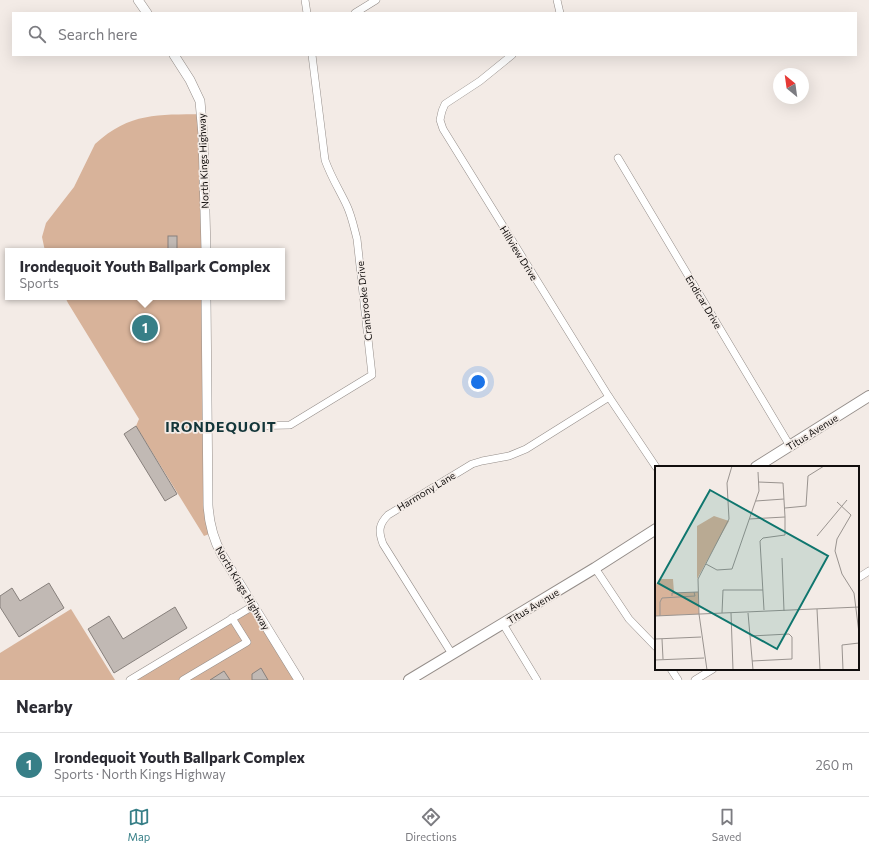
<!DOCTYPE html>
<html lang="en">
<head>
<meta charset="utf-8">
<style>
  :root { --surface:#fff; --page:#f7f7f7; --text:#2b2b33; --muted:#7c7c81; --line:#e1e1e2; --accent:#377f87 }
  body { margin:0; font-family:Commissioner,sans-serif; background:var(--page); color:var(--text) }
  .compass { position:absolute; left:773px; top:68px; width:36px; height:36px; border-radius:50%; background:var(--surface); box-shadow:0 4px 16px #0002; rotate:331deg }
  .you { position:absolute; left:478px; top:382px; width:14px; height:14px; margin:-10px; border:3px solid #fff; border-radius:50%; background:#1a73e8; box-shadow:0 0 0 6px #1a73e833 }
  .badge { display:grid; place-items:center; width:26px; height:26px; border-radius:50%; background:var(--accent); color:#fff; font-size:13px; font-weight:700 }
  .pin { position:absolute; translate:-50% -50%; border:2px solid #fff; box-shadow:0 1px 4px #0006 }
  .popup { position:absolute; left:5px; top:248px; width:280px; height:52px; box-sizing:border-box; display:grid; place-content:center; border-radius:0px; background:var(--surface); filter:drop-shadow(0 1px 3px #0005); font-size:13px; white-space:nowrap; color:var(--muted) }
  .popup b { font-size:15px; color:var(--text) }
  .popup::after { content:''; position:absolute; left:50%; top:100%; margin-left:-8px; border:8px solid transparent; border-top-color:var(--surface) }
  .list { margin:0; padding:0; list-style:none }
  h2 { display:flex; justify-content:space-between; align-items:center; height:52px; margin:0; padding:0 16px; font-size:17px }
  h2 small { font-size:13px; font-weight:400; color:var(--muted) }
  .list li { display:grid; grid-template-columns:26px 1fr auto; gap:12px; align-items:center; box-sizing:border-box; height:64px; padding:0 16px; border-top:1px solid var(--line) }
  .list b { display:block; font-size:15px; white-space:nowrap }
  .list p { margin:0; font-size:13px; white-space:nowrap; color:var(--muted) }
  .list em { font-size:13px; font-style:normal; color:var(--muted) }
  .icon { flex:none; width:22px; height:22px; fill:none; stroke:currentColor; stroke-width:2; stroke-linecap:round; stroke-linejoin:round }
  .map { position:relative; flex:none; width:869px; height:680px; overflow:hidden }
  .search { position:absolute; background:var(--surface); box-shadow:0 4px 16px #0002; left:12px; right:12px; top:12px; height:44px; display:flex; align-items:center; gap:10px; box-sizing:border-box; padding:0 14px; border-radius:0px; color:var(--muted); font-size:15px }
  .sheet { height:116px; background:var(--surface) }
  nav { display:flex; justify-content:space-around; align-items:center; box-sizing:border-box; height:56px; border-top:1px solid var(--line); background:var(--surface); font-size:11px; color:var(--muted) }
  nav a { display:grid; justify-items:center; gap:2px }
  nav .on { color:var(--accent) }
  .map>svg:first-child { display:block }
  .green { fill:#d8b39a }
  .building { fill:#c1b9b4; stroke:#87807c }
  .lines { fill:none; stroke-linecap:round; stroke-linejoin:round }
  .minor-casing { stroke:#948d89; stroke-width:8 }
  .tertiary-casing { stroke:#948d89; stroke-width:10 }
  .secondary-casing { stroke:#948d89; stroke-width:12 }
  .minor { stroke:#fff; stroke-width:7 }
  .tertiary { stroke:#fff; stroke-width:9 }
  .secondary { stroke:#fff; stroke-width:10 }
  .labels { text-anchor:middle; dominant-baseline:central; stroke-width:3.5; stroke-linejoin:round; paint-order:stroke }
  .street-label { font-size:10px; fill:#110e0d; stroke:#f3ebe6 }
  .district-label { font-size:14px; font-weight:bold; letter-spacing:1px; fill:#123539; stroke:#f3ebe6 }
  .inset-road { fill:none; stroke:#99938f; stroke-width:1 }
  .view { fill:#0f766e; fill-opacity:0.15; stroke:#0f766e; stroke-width:2 }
  .inset-edge { fill:none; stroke:#110e0d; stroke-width:2 }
</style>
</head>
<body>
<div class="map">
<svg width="869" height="680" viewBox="0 0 869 680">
  <rect width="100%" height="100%" fill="#f3ebe6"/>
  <g class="green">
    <path d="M202 114 205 251H45L42 237 46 223 74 187 95 144C130 112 158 115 202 114Z"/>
    <path d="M65 297H206L212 533 204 536 136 426 139 419 68 303Z"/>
    <path d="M252 604 298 680H128Z"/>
    <path d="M71 609 115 680H0V653Z"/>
  </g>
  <g class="building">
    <rect x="168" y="236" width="9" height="15"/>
    <path d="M136 426 177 494 165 501 124 434Z"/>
    <path d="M49 583 64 608 19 637 0 607V596L12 588 20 601Z"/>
    <path d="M175 607 187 628 114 673 88 629 109 616 123 639Z"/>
    <path d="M261 668 268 680H252V674Z"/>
    <path d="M224 671 230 680H210Z"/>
  </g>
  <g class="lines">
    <defs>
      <g id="minor">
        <path d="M305 0 307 13"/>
        <path d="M557 0 560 13"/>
        <path d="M355 13 376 0"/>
        <path d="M512 55 480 81 445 104 442 111 440 120 443 129 609 397 656 467"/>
        <path d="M618 158 790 446"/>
        <path d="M207 427 290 425 372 375 357 239C354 228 352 217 347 206 340 191 331 177 325 160L312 55"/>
        <path d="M595 568 629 619 656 647"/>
        <path d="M858 578 869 571"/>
        <path d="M503 624 537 680"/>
        <path d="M452 654 383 544C378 531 379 524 388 515L472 464 482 461 509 456 526 449 609 397"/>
        <path d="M671 669 678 680"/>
        <path d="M130 680 253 606"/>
        <path d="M183 680 247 642 232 618"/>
        <path d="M695 680 713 669"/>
      </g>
      <g id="tertiary">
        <path d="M138 0 147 13"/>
        <path d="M174 55 190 80 200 101 203 135 206 251"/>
        <path d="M206 297 208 505C209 523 213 539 222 555L299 680"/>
      </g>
      <g id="secondary">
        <path d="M756 467 869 396"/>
        <path d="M409 680 595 568 656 529"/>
      </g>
    </defs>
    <use href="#minor" class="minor-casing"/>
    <use href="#tertiary" class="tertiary-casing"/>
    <use href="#secondary" class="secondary-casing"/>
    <use href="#minor" class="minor"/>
    <use href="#tertiary" class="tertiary"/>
    <use href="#secondary" class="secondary"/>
  </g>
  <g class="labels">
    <g class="street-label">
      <text transform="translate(203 161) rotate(-92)">North Kings Highway</text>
      <text transform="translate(519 253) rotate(58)">Hillview Drive</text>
      <text transform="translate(364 301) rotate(-96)">Cranbrooke Drive</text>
      <text transform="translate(704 302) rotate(59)">Endicar Drive</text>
      <text transform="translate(812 432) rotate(-32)">Titus Avenue</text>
      <text transform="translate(426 491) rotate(-31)">Harmony Lane</text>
      <text transform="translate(243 588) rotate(59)">North Kings Highway</text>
      <text transform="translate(533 606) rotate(-31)">Titus Avenue</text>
    </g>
    <g class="district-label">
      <text x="221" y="426">IRONDEQUOIT</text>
    </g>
  </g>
  <g transform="translate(655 466)">
    <rect width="204" height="204" fill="#f3ebe6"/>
    <path d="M59 50 74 55 42 113V60ZM5 113H18L19 127 43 126 44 148 0 150V120Z" fill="#d8b39a"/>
    <path class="inset-road" d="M103 16 128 17 130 51V69L108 72 105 75 109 144M101 35 129 33M182 36 196 49 182 73 180 85 187 108 199 127 204 167M130 42 151 40 153 10 169 0M94 53 130 51M162 70 192 34M127 92 129 145M51 98 62 104 77 103 104 25 103 6M17 130V127L43 126M162 143 165 204M67 147 68 124H108M76 147 78 204M93 147 98 204M44 148 43 113 74 53 72 17 77 0M44 148 52 204M0 150 204 141M5 150V136L7 132 40 130 39 126M96 170 134 168 137 171V193L97 195M0 173 46 171M7 173 8 193M0 194 49 192M188 204 187 179 204 177"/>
    <path class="view" d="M55 24 173 90 122 183 3 117Z"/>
    <rect width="204" height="204" class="inset-edge"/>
  </g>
</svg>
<svg class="compass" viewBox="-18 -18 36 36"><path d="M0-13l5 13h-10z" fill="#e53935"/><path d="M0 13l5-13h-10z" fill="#7c7c81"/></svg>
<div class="you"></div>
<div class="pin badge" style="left:145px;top:328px">1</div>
<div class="popup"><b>Irondequoit Youth Ballpark Complex</b>Sports</div>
<div class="search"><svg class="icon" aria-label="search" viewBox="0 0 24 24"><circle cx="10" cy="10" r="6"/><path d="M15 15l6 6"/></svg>Search here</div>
</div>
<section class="sheet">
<h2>Nearby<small></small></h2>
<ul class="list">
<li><span class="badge">1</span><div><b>Irondequoit Youth Ballpark Complex</b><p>Sports · North Kings Highway</p></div><em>260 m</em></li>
</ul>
</section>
<nav>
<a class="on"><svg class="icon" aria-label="map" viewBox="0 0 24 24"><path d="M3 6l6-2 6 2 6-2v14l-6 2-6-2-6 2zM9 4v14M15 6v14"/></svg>Map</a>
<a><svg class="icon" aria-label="directions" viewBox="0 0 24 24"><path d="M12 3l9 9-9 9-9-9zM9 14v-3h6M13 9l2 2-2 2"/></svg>Directions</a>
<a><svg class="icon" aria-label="saved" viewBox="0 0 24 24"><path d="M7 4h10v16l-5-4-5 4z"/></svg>Saved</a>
</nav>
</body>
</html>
